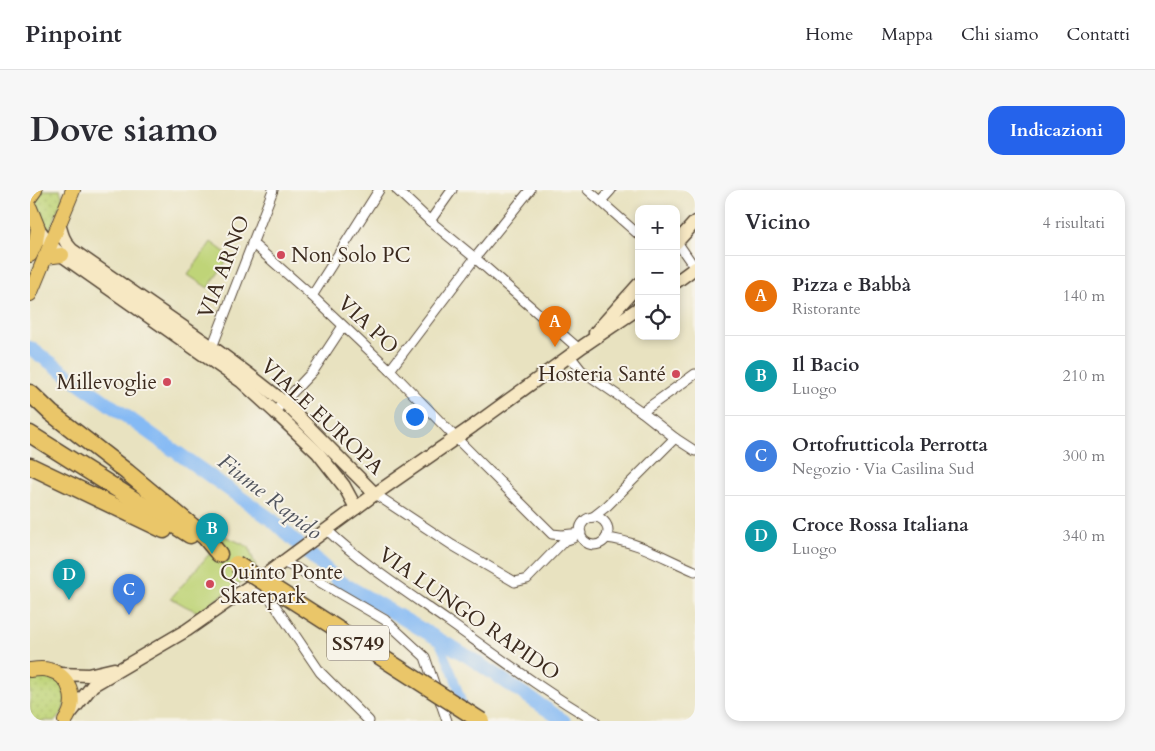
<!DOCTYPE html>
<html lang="it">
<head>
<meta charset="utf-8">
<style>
  :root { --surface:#fff; --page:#f7f7f7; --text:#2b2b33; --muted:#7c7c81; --line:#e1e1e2; --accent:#2563eb }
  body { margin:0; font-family:Cardo,serif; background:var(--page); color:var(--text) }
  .controls { position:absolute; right:15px; top:15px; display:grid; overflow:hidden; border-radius:10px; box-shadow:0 2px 8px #0003 }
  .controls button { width:45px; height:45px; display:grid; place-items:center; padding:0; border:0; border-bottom:1px solid var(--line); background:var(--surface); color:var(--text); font:25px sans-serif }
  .you { position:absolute; left:384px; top:226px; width:18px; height:18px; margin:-12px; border:4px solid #fff; border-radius:50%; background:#1a73e8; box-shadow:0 0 0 8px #1a73e833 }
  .badge { display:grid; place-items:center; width:32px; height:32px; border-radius:50%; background:var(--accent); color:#fff; font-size:16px; font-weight:700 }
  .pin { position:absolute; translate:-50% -41px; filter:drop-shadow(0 1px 2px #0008) }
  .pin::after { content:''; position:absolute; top:26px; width:18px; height:15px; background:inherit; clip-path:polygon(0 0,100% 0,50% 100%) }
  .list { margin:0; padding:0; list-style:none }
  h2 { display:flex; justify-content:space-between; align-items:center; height:65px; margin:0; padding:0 20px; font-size:21px }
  h2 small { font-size:16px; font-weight:400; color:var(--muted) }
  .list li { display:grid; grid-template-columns:32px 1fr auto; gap:15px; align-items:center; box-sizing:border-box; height:80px; padding:0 20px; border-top:1px solid var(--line) }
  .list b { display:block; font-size:19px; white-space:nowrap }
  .list p { margin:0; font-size:16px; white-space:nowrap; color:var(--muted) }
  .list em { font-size:16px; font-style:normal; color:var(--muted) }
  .icon { flex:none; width:28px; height:28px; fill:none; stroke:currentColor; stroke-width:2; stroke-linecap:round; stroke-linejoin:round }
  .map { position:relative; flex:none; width:665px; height:531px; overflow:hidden; border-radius:15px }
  header { display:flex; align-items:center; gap:30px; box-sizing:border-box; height:70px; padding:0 25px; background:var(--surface); border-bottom:1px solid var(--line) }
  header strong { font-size:24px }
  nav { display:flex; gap:28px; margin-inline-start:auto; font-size:18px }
  .intro { display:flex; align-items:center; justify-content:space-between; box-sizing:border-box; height:120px; padding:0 30px }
  h1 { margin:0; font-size:35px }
  .button { padding:12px 22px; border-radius:15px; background:var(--accent); color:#fff; font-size:18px; font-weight:700 }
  main { display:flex; gap:30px; padding:0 30px }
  aside { flex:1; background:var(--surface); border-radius:15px; box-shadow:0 2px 8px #0003 }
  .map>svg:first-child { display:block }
  .grass { fill:url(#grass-dots); stroke:#7d7f4b }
  .pitch { fill:#bfd478; stroke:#7d7f4b }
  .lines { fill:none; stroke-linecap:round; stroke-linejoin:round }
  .canal { stroke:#85baf4; stroke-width:8 }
  .river { stroke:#85baf4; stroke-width:14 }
  .street-casing { stroke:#554636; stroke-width:11 }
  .secondary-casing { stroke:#554636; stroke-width:15 }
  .primary-casing { stroke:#554636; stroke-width:16 }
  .highway-casing { stroke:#554636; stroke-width:19 }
  .street { stroke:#fff; stroke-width:9 }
  .secondary { stroke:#f7e8c3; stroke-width:12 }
  .primary { stroke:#eac669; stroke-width:14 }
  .highway { stroke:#eac669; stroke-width:16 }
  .highway-bridge-casing { stroke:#554636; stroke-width:19; stroke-linecap:butt }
  .highway-bridge { stroke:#eac669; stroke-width:16 }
  .poi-dot { fill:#d1495b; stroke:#f7f3e8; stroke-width:2 }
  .labels { text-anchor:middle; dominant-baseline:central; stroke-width:4; stroke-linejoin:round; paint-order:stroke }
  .shield { fill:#f7f3e8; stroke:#73665b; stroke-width:1 }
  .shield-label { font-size:20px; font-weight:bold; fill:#3b2a1e }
  .poi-label { font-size:21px; fill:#3b2a1e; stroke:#f7f3e8; text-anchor:start }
  .street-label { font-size:21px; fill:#3b2a1e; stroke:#f7f3e8 }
  .water-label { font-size:22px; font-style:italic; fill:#51555e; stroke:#f7f3e8 }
</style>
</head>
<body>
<header>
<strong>Pinpoint</strong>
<nav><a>Home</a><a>Mappa</a><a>Chi siamo</a><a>Contatti</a></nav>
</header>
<div class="intro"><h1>Dove siamo</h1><a class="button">Indicazioni</a></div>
<main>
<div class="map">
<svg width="665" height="531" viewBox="0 0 665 531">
  <defs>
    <pattern id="grass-dots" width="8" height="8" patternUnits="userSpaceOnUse" patternTransform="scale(1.25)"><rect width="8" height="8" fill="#bfd478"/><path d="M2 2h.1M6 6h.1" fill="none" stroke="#a5b667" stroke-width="1.8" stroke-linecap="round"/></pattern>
  </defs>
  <rect width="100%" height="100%" fill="#f7f3e8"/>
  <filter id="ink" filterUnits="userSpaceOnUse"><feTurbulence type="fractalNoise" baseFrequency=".02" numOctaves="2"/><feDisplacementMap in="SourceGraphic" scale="10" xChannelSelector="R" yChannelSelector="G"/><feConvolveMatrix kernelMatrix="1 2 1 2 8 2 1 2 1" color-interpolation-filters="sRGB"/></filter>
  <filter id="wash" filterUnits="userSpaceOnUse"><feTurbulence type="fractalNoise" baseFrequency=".0096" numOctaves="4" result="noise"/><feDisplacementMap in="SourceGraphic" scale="20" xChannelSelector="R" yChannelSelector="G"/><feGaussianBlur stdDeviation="1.12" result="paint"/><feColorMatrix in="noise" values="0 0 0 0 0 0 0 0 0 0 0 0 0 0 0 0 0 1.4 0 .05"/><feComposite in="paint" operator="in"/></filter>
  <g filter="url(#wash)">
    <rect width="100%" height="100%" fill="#e8e2c0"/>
    <g class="grass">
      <path d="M9 0H30L32 6V11L18 43C8 27 0 18 9 0Z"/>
      <path d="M0 482 29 489 37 506 32 524 25 531H0Z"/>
    </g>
    <g class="pitch">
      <path d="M181 52 200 66 178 98 158 85Z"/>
      <path d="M195 346 219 357 227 381 168 422 155 416 141 408Z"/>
    </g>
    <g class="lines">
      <path class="canal" d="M407 448 422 482 434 517"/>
      <path class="river" d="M0 158 242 330 309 391 439 467 534 531"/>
    </g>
  </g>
  <g filter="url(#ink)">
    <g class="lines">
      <defs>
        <g id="street">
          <path d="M367 0 400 31 445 68 549 159"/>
          <path d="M558 0 609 45"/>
          <path d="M571 11 581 0"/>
          <path d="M400 31 422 0"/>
          <path d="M647 52 665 78"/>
          <path d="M222 53 282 106 360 180 426 248 522 344 532 345 551 343"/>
          <path d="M282 106 349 0"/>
          <path d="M181 160 243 0"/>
          <path d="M540 166 551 180 612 222 645 248 665 261"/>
          <path d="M360 180 445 68 500 0"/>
          <path d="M250 216 284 180 313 136"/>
          <path d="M612 222 665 184"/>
          <path d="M345 304 422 355 485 392 497 389 534 351 543 348"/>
          <path d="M563 327 577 316 645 248"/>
          <circle cx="564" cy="341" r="14"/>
          <path d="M297 340C334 375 378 403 419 432 467 466 515 502 565 531"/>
          <path d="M576 348C607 351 636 369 665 381"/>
          <path d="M252 372 266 378 355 430 395 467 417 531"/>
          <path d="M223 394 242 411 290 482 339 531"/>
        </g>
        <g id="secondary">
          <path d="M29 33C32 45 34 52 42 60L182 157 217 183 254 212 345 304"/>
          <path d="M8 38 20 54 30 64 211 191 245 222 288 263 314 296 326 318"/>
          <path d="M646 53 665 32"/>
          <path d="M646 92 665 78"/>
          <path d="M565 143 609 94"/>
          <path d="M29 484 58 485 84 479"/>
          <path d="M39 525 63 495 157 440 223 394 345 304 443 236 553 156 609 118"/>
        </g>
        <g id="primary">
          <path d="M0 7 5 0"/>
          <path d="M0 18 8 38 6 52 0 65"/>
          <path d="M15 67 32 65"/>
          <path d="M0 104 43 0"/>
          <path d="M0 480C7 479 13 478 19 480 42 486 48 513 35 531"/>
        </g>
        <g id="highway">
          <path d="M0 203 21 223 97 282 175 347 189 364"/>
          <path d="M0 244 160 345"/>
          <path d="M0 276 134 340"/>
        </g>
      </defs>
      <use href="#street" class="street-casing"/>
      <use href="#secondary" class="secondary-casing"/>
      <use href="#primary" class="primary-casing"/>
      <use href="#highway" class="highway-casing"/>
      <use href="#street" class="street"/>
      <use href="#secondary" class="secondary"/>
      <use href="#primary" class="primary"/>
      <use href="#highway" class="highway"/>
      <defs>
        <path id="highway-bridge" d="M206 374 451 531"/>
      </defs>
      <use href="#highway-bridge" class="highway-bridge-casing"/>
      <use href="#highway-bridge" class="highway-bridge"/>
    </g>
  </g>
  <g class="poi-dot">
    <circle cx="251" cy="65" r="5"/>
    <circle cx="646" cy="184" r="5"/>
    <circle cx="137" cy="192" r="5"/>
    <circle cx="180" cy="394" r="5"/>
  </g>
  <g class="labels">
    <rect class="shield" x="297" y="435.5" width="62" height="35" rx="4"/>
    <g class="shield-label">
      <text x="328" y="453">SS749</text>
    </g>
    <g class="poi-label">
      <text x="261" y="65">Non Solo PC</text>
      <text x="636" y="184" text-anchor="end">Hosteria Santé</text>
      <text x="127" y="192" text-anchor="end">Millevoglie</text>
      <text x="190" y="382">Quinto Ponte<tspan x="190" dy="24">Skatepark</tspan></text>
    </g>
    <g class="street-label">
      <text transform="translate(194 77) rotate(-69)">VIA ARNO</text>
      <text transform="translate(338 135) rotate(43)">VIA PO</text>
      <text transform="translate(292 227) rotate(43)">VIALE EUROPA</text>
      <text transform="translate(439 424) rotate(35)">VIA LUNGO RAPIDO</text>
    </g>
    <g class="water-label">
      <text transform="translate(240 307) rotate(38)">Fiume Rapido</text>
    </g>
  </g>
</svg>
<div class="controls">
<button>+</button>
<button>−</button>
<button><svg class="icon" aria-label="locate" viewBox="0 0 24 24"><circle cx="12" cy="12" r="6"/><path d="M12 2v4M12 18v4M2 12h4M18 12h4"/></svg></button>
</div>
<div class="you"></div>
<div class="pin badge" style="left:525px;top:157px;background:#e8710a">A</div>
<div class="pin badge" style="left:182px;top:364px;background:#0f9aa8">B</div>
<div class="pin badge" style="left:99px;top:425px;background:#3f7fe0">C</div>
<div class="pin badge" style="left:39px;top:410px;background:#0f9aa8">D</div>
</div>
<aside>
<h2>Vicino<small>4 risultati</small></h2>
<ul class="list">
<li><span class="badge" style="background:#e8710a">A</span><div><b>Pizza e Babbà</b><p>Ristorante</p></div><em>140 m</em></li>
<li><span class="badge" style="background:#0f9aa8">B</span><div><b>Il Bacio</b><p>Luogo</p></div><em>210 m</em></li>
<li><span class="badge" style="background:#3f7fe0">C</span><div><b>Ortofrutticola Perrotta</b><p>Negozio · Via Casilina Sud</p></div><em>300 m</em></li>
<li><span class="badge" style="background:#0f9aa8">D</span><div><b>Croce Rossa Italiana</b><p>Luogo</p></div><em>340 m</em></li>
</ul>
</aside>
</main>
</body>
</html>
